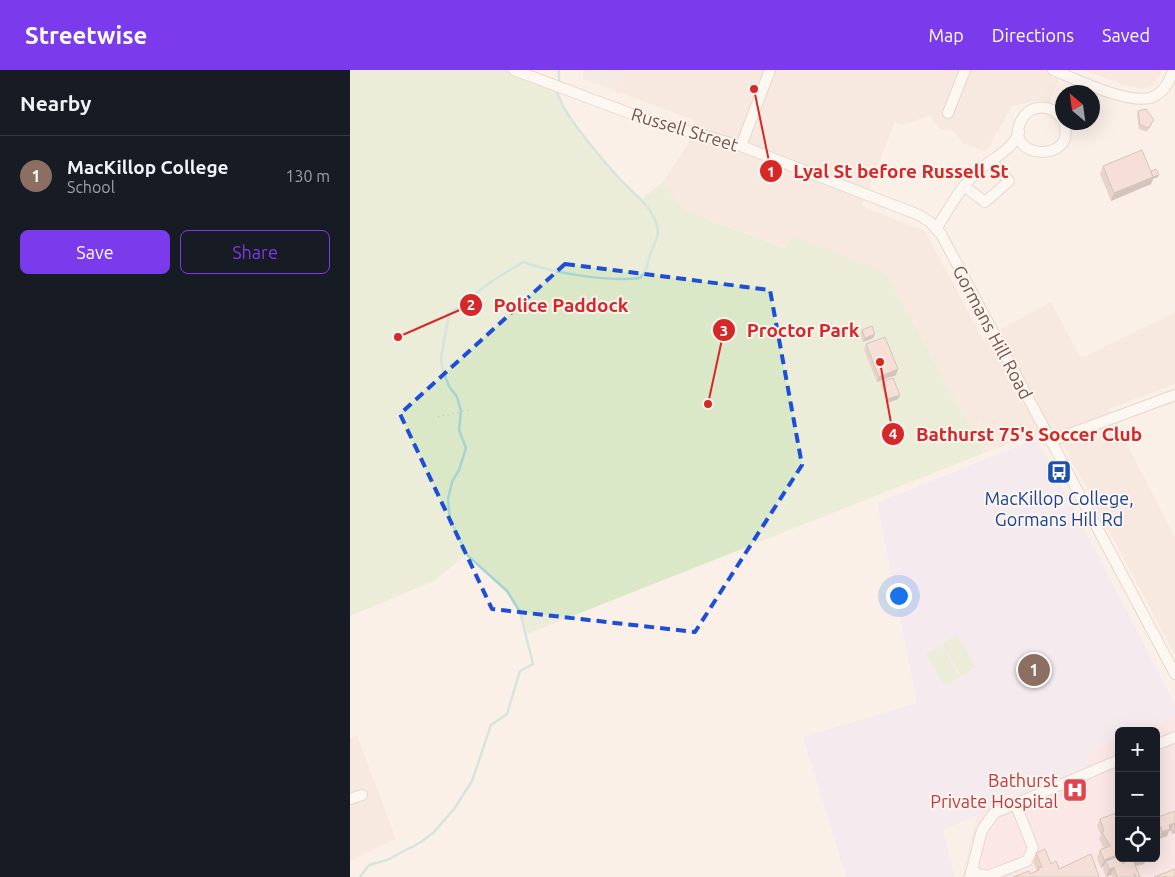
<!DOCTYPE html>
<html lang="en">
<head>
<meta charset="utf-8">
<style>
  :root { --surface:#171b24; --page:#20242c; --text:#f1f3f6; --muted:#9ea1a6; --line:#363941; --accent:#7c3aed }
  body { margin:0; font-family:Ubuntu,sans-serif; background:var(--page); color:var(--text) }
  .controls { position:absolute; right:15px; bottom:15px; display:grid; overflow:hidden; border-radius:8px; box-shadow:0 5px 20px #0002 }
  .controls button { width:45px; height:45px; display:grid; place-items:center; padding:0; border:0; border-bottom:1px solid var(--line); background:var(--surface); color:var(--text); font:25px sans-serif }
  .compass { position:absolute; left:705px; top:15px; width:45px; height:45px; border-radius:50%; background:var(--surface); box-shadow:0 5px 20px #0002; rotate:331deg }
  .you { position:absolute; left:548px; top:525px; width:18px; height:18px; margin:-12px; border:4px solid #fff; border-radius:50%; background:#1a73e8; box-shadow:0 0 0 8px #1a73e833 }
  .badge { display:grid; place-items:center; width:32px; height:32px; border-radius:50%; background:var(--accent); color:#fff; font-size:16px; font-weight:700 }
  .pin { position:absolute; translate:-50% -50%; border:2px solid #fff; box-shadow:0 1px 5px #0006 }
  .list { margin:0; padding:0; list-style:none }
  h2 { display:flex; justify-content:space-between; align-items:center; height:65px; margin:0; padding:0 20px; font-size:21px }
  h2 small { font-size:16px; font-weight:400; color:var(--muted) }
  .list li { display:grid; grid-template-columns:32px 1fr auto; gap:15px; align-items:center; box-sizing:border-box; height:80px; padding:0 20px; border-top:1px solid var(--line) }
  .list b { display:block; font-size:19px; white-space:nowrap }
  .list p { margin:0; font-size:16px; white-space:nowrap; color:var(--muted) }
  .list em { font-size:16px; font-style:normal; color:var(--muted) }
  .actions { display:flex; gap:10px; padding:15px 20px }
  .actions a { flex:1; padding:11px 0; border:1px solid var(--accent); border-radius:8px; text-align:center; font-size:18px; color:var(--accent) }
  .actions .main { background:var(--accent); color:#fff }
  .icon { flex:none; width:28px; height:28px; fill:none; stroke:currentColor; stroke-width:2; stroke-linecap:round; stroke-linejoin:round }
  .map { position:relative; flex:none; width:825px; height:807px; overflow:hidden }
  header { display:flex; align-items:center; gap:30px; box-sizing:border-box; height:70px; padding:0 25px; background:var(--accent); color:#fff }
  header strong { font-size:24px }
  nav { display:flex; gap:28px; margin-inline-start:auto; font-size:18px }
  main { display:flex }
  aside { flex:1; background:var(--surface) }
  .map>svg:first-child { display:block }
  .residential { fill:#f2e1d7 }
  .industrial { fill:#ece4e1 }
  .education { fill:#ede4f8 }
  .medical { fill:#f8dce4 }
  .green { fill:#dae8c7 }
  .lines { fill:none; stroke-linecap:round; stroke-linejoin:round }
  .stream { stroke:#a4d5d3; stroke-width:2.5 }
  .minor-casing { stroke:#ceb9b1; stroke-width:12 }
  .path { stroke:#d4aea4; stroke-width:1; stroke-dasharray:1 4; stroke-linecap:butt }
  .minor { stroke:#fff; stroke-width:10 }
  .wall { fill:#ceafa6 }
  .shaded-wall { fill:#a78e87 }
  .building { fill:#efcbc1; stroke:#a78e87 }
  .marked { fill:none; stroke:#1d4ed8; stroke-width:4; stroke-dasharray:10 6; stroke-linejoin:round }
  .labels { text-anchor:middle; dominant-baseline:central; stroke-width:4; stroke-linejoin:round; paint-order:stroke }
  .street-label { font-size:18px; fill:#73544d; stroke:#fef5ee }
  .transit-label { font-size:18px; fill:#164399; stroke:#fef5ee }
  .health-label { font-size:18px; fill:#be3a42; stroke:#fef5ee; text-anchor:end }
  .leader { fill:none; stroke:#d62828; stroke-width:2 }
  .callout-dot { fill:#d62828; stroke:#fef5ee; stroke-width:2 }
  .mark-label { font-size:15px; text-anchor:middle; font-weight:bold; fill:#fff }
  .callout-label { font-size:19px; text-anchor:middle; font-weight:bold; fill:#d62828; stroke:#fef5ee; stroke-width:4; stroke-linejoin:round; paint-order:stroke }
</style>
</head>
<body>
<header>
<strong>Streetwise</strong>
<nav><a>Map</a><a>Directions</a><a>Saved</a></nav>
</header>
<main>
<aside>
<h2>Nearby<small></small></h2>
<ul class="list">
<li><span class="badge" style="background:#8d6e63">1</span><div><b>MacKillop College</b><p>School</p></div><em>130 m</em></li>
</ul>
<div class="actions"><a class="main">Save</a><a>Share</a></div>
</aside>
<div class="map">
<svg width="825" height="807" viewBox="0 0 825 807">
  <rect width="100%" height="100%" fill="#fbf0e8"/>
  <g class="residential">
    <path d="M273 0H712L700 33 686 31 662 36 636 82 612 73 603 60 591 59 584 53 581 45 553 55 545 52 512 136 575 161 633 269 701 232 731 288 825 242V314L759 339 825 467V585L704 358 634 383 537 204 442 167 437 178 333 140 313 112 337 76 346 51 265 21Z"/>
    <path d="M733 0H813L803 16 794 19 777 16Z"/>
    <path d="M7 665 46 769 0 791V668Z"/>
  </g>
  <path class="industrial" d="M233 0H273L265 21 233 9Z"/>
  <path class="education" d="M687 368 825 634V646L788 661H769V668L741 679 736 698 593 760 605 807H496L453 667 567 633 527 433Z"/>
  <path class="medical" d="M825 646V807H612L628 742 736 698 741 679 769 668V788H806V661H788Z"/>
  <g class="green">
    <path d="M0 0H164L207 20C211 49 270 106 290 131L313 112 333 140 436 178 442 166 537 204 634 383 177 564 170 542 157 521 116 485 84 511 0 546Z"/>
    <path d="M607 565 626 597 611 606 592 574Z"/>
    <path d="M591 575 610 607 595 616 576 584Z"/>
  </g>
  <g class="lines">
    <g class="stream">
      <path d="M209 13V0"/>
      <path d="M10 807 19 795 37 790 71 772 83 763 104 739 122 711 141 655 157 644 170 601 183 594 170 542 157 521 116 484 100 450 98 429 102 412 109 400 116 378 109 360 111 341 107 327 99 316 93 302 91 288 99 244 142 211 173 192C203 203 258 212 290 208 299 198 296 196 300 185 303 176 310 166 307 156 302 135 280 121 267 106 252 89 208 39 207 19"/>
    </g>
    <defs>
      <g id="minor">
        <path d="M164 0 295 49 391 76 569 145 580 152 591 164 825 604"/>
        <path d="M703 0C726 9 780 36 803 27 814 22 820 11 823 0"/>
        <path d="M598 43 615 0"/>
        <path d="M712 49C701 34 680 33 671 51 652 89 728 95 714 52"/>
        <path d="M391 76 420 0"/>
        <path d="M614 116 635 132 659 111 641 91"/>
        <path d="M586 159C599 139 610 117 627 102 643 87 661 82 669 62"/>
        <path d="M701 371 825 325"/>
        <path d="M806 675 825 667"/>
        <path d="M0 729 12 725"/>
        <path d="M621 802 638 806 677 791 683 778 665 733"/>
        <path d="M620 807 632 760 644 743 769 690"/>
      </g>
    </defs>
    <use href="#minor" class="minor-casing"/>
    <path class="path" d="M88 347 119 340"/>
    <use href="#minor" class="minor"/>
  </g>
  <g class="wall">
    <path d="M788 41 802 54 797 62 789 59 787 45Z"/>
    <path d="M753 96 801 101 808 107 803 109 801 114 761 131 750 104Z"/>
    <path d="M512 260 525 264 523 268 513 272 510 264Z"/>
    <path d="M516 274 546 305 527 312 514 280Z"/>
    <path d="M532 312 550 325 548 329 537 333 531 316Z"/>
    <path d="M825 741V763L822 764 821 761H819L817 766 809 769 808 765 806 767V744L808 747Z"/>
    <path d="M750 749 769 788H799L795 790 794 794 786 796 790 807H762L761 805 756 807 753 799 754 796 751 798 747 788 750 780 754 778 749 769 751 765 747 756Z"/>
    <path d="M686 783 709 799 749 807 680 804 687 801 683 791Z"/>
  </g>
  <g class="shaded-wall">
    <path d="M809 105 808 107 803 109 801 114 761 131 764 123Z"/>
    <path d="M525 264 523 268 513 272 515 268Z"/>
    <path d="M548 299 546 305 527 312 529 307Z"/>
    <path d="M550 325 548 329 537 333 538 329Z"/>
    <path d="M824 753 821 761H819L817 766 809 769 812 762 819 755Z"/>
    <path d="M811 757 808 765 806 767V759Z"/>
    <path d="M825 757V763L822 764Z"/>
    <path d="M769 784V787L756 791 754 796 751 798 754 790Z"/>
    <path d="M788 788H799L795 790 794 794 780 797 783 790Z"/>
    <path d="M764 797 761 805 756 807 759 799Z"/>
  </g>
  <g class="building">
    <path d="M796 39 804 50 798 58 790 55 788 41Z"/>
    <path d="M792 80 803 107 764 123 753 96Z"/>
    <path d="M806 99 809 105 803 107 801 101Z"/>
    <path d="M522 256 525 264 515 268 512 260Z"/>
    <path d="M535 267 548 299 529 307 516 274Z"/>
    <path d="M543 308 550 325 538 329 532 312Z"/>
    <path d="M825 741V756L824 753 819 755 820 759 812 762 811 757 806 759V744L807 743 808 747Z"/>
    <path d="M769 742V774L766 775 769 780V784L754 790 750 780 760 776 752 762 754 761 750 749Z"/>
    <path d="M806 770 809 776 806 778Z"/>
    <path d="M695 779 701 794 706 791 709 799 741 784 749 807H663L679 801 680 804 689 800 688 798 692 797 686 783Z"/>
    <path d="M769 786V788H771L773 794 775 793 773 788H788L783 790 790 807H786L784 803 785 807H767L764 797 759 799 756 791Z"/>
    <path d="M825 799V807H804Z"/>
  </g>
  <path d="M0 0H825V807H0ZM215 194 420 220 452 395 345 562 142 539 50 344Z" fill="#fbf0e8" fill-opacity=".55" fill-rule="evenodd"/>
  <path class="marked" d="M215 194 420 220 452 395 345 562 142 539 50 344Z"/>
  <defs>
    <symbol id="bus-square" viewBox="-11 -11 22 22"><rect x="-9" y="-9" width="18" height="18" rx="4" fill="#1a4fb4" stroke="#fef5ee"/><path d="M-5-6H5V4H4V6H2V4H-2V6H-4V4H-5ZM-3.5-4V0h7V-4ZM-3.5 1.2v1.5H-2V1.2ZM2 1.2v1.5H3.5V1.2Z" fill="#fff"/></symbol>
    <symbol id="hospital-square" viewBox="-11 -11 22 22"><rect x="-9" y="-9" width="18" height="18" rx="4" fill="#e0444e" stroke="#fef5ee"/><path d="M-5-5h3v3.5h4V-5h3V5h-3V1.5h-4V5h-3Z" fill="#fff"/></symbol>
  </defs>
  <g fill-rule="evenodd">
    <use href="#bus-square" x="695" y="388" width="28" height="28"/>
    <use href="#hospital-square" x="711" y="706" width="28" height="28"/>
  </g>
  <g class="labels">
    <g class="street-label">
      <text transform="translate(335 59) rotate(17)">Russell Street</text>
      <text transform="translate(643 262) rotate(62)">Gormans Hill Road</text>
    </g>
    <g class="transit-label">
      <text x="709" y="428">MacKillop College,<tspan x="709" dy="21">Gormans Hill Rd</tspan></text>
    </g>
    <g class="health-label">
      <text x="708" y="710">Bathurst<tspan x="708" dy="21">Private Hospital</tspan></text>
    </g>
  </g>
  <path class="leader" d="M404 19L421 101M48 267L121 235M358 334L374 260M530 292L543 364"/>
  <g class="callout-dot">
    <circle cx="404" cy="19" r="5"/>
    <circle cx="48" cy="267" r="5"/>
    <circle cx="358" cy="334" r="5"/>
    <circle cx="530" cy="292" r="5"/>
    <circle cx="421" cy="101" r="12"/>
    <circle cx="121" cy="235" r="12"/>
    <circle cx="374" cy="260" r="12"/>
    <circle cx="543" cy="364" r="12"/>
  </g>
  <g class="mark-label">
    <text x="421" y="107">1</text>
    <text x="121" y="240">2</text>
    <text x="374" y="266">3</text>
    <text x="543" y="369">4</text>
  </g>
  <g class="callout-label">
    <text x="551" y="108">Lyal St before Russell St</text>
    <text x="211" y="242">Police Paddock</text>
    <text x="453" y="267">Proctor Park</text>
    <text x="679" y="371">Bathurst 75's Soccer Club</text>
  </g>
</svg>
<div class="controls">
<button>+</button>
<button>−</button>
<button><svg class="icon" aria-label="locate" viewBox="0 0 24 24"><circle cx="12" cy="12" r="6"/><path d="M12 2v4M12 18v4M2 12h4M18 12h4"/></svg></button>
</div>
<svg class="compass" viewBox="-18 -18 36 36"><path d="M0-13l5 13h-10z" fill="#e53935"/><path d="M0 13l5-13h-10z" fill="#9ea1a6"/></svg>
<div class="you"></div>
<div class="pin badge" style="left:684px;top:600px;background:#8d6e63">1</div>
</div>
</main>
</body>
</html>
